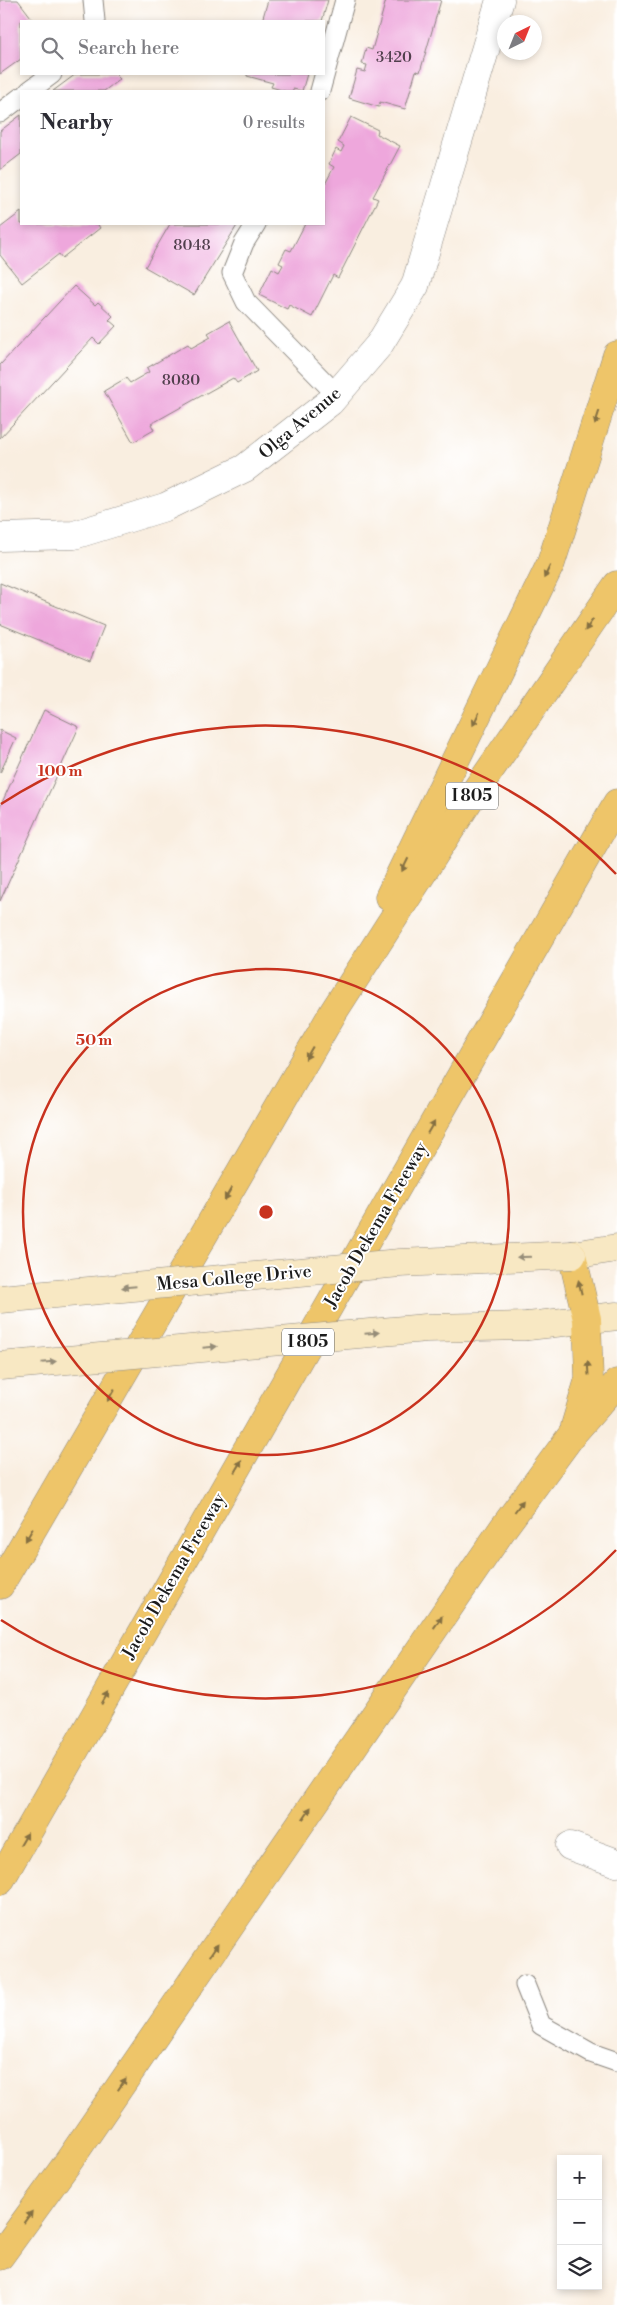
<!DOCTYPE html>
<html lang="en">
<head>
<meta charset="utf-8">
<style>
  :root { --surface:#fff; --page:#f7f7f7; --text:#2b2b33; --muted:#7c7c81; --line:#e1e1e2 }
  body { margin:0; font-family:"Libre Bodoni",serif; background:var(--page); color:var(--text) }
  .controls { position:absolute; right:15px; bottom:15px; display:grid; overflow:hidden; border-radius:0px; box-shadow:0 2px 8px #0003 }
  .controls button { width:45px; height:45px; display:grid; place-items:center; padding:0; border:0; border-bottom:1px solid var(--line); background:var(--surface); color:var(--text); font:25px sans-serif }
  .compass { position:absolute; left:497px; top:15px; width:45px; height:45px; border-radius:50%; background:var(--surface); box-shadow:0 2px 8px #0003; rotate:43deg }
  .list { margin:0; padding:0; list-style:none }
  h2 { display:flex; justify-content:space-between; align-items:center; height:65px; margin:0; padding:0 20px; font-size:21px }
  h2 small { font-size:16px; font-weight:400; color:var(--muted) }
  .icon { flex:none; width:28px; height:28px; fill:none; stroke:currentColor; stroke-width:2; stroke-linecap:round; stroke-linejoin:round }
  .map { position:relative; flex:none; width:617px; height:2305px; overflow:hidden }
  .search { position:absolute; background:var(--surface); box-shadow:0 2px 8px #0003; left:20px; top:20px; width:305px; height:55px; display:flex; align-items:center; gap:12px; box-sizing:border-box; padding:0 18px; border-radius:0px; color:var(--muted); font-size:19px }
  .panel { position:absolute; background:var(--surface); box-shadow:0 2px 8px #0003; left:20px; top:90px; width:305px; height:135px; border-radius:0px }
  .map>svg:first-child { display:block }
  .building { fill:#eea7dc }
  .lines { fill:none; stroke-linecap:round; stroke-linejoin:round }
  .lane-casing { stroke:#8a857e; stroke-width:21 }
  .street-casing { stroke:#8a857e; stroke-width:29 }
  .secondary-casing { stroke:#8a857e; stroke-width:29 }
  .highway-casing { stroke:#8a857e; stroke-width:29 }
  .lane { stroke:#fff; stroke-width:19 }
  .street { stroke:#fff; stroke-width:28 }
  .secondary { stroke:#f8e8c3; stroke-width:28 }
  .highway { stroke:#eec569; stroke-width:28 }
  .secondary-bridge-casing { stroke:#8a857e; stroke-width:29; stroke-linecap:butt }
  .secondary-bridge { stroke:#f8e8c3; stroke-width:28 }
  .oneway { fill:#857042 }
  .oneway2 { fill:#958c78 }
  .ring { fill:none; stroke:#c8321e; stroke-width:2.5 }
  .labels { text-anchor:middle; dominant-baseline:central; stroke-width:4; stroke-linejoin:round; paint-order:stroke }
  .number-label { font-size:15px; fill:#503f4c }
  .shield { fill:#fff; stroke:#606060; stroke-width:1 }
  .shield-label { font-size:16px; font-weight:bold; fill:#1c1c1c }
  .street-label { font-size:18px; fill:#1c1c1c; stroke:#fff }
  .centre { fill:#c8321e; stroke:#fff; stroke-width:2.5 }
  .ring-label { font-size:15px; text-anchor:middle; font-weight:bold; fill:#c8321e; stroke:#fff; stroke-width:4; stroke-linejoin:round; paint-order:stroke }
</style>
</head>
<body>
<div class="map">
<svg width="617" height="2305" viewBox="0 0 617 2305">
  <rect width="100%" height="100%" fill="#fff"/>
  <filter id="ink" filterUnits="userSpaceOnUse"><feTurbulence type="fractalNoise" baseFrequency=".02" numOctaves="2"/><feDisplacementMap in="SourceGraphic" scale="10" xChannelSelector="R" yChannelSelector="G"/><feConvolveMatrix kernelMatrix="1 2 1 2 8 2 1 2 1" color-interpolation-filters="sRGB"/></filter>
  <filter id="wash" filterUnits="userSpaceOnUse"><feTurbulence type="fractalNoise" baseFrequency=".0096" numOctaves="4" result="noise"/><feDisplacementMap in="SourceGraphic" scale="20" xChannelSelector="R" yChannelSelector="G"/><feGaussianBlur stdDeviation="1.12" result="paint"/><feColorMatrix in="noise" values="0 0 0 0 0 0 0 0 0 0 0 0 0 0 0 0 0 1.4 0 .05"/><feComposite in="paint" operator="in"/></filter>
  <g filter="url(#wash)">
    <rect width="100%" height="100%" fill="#f9eee0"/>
    <g id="blocks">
      <g class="building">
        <path d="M0 0H18L34 21H21V59L0 74Z"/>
        <path d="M268 0H328L322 21H262Z"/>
        <path d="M386 0H441L420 72 416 71 405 109 380 102 379 107 349 98 357 70 365 72 367 65 362 64 366 48 372 50Z"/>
        <path d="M76 74H115L120 79 104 91H53Z"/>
        <path d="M247 74H307L302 91 293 89V91H285L271 87 273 83 247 76Z"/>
        <path d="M21 115V154L0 170V131Z"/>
        <path d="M351 117 378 130 377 134 400 146 373 197 378 199 338 278 333 275 312 317 289 305 287 309 259 295 272 268 279 272 283 265 279 263 286 249 291 251 305 224H324V186L334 167 329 164 336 149 341 152 344 146 338 142Z"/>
        <path d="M21 212V224H99L98 225 100 228 62 258 59 254 22 283 0 255V228Z"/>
        <path d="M170 224H238L194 295 145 267Z"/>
        <path d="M74 286 95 305 98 302 113 316 109 320 116 326 99 344 93 338 0 438V365Z"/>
        <path d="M229 321 257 371 237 383 233 378 151 424 154 430 133 442 104 391 126 378 130 383 149 372 147 368 188 344 191 348 211 337 208 333Z"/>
        <path d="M0 583 104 626 90 661 0 624Z"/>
        <path d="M44 710 79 727 0 901V807Z"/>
        <path d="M0 730 16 738 0 773Z"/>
      </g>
    </g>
  </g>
  <g filter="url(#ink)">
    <use href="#blocks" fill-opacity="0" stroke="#8a857e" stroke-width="1"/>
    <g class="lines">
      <defs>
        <g id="lane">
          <path d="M93 0 95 21"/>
          <path d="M29 91 52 74"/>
          <path d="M320 91 345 0"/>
          <path d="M0 113 21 97"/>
          <path d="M256 224 244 243 232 273 246 302 337 395"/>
          <path d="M525 1985 541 2025 591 2053 617 2062"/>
        </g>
        <g id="street">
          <path d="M0 537 74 535 165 507 245 468 330 402 379 345 415 286 500 0"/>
          <path d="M570 1846 617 1863"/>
        </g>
        <g id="secondary">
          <path d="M572 1255 617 1248"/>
          <path d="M528 1326 617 1316"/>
        </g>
        <g id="highway">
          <path d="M389 897 551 563 617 355"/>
          <path d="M572 1255 587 1319 589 1379 575 1426"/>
          <path d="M0 1585 334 1011 470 799 617 585"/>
          <path d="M0 1881 617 803"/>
          <path d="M0 2256 66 2165 504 1527 574 1432 617 1383"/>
        </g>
      </defs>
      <use href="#lane" class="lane-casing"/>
      <use href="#street" class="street-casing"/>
      <use href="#secondary" class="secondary-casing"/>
      <use href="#highway" class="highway-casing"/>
      <use href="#lane" class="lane"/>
      <use href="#street" class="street"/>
      <use href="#secondary" class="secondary"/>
      <use href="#highway" class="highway"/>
      <defs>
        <g id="secondary-bridge">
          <path d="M0 1299 400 1263 572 1255"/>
          <path d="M0 1366 426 1328 528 1326"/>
        </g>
      </defs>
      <use href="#secondary-bridge" class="secondary-bridge-casing"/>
      <use href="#secondary-bridge" class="secondary-bridge"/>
    </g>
    <defs><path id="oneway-solid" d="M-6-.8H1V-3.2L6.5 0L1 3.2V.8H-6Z" transform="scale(1.25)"/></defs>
    <g class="oneway">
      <use href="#oneway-solid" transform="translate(597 418) rotate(108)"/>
      <use href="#oneway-solid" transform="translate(547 572) rotate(116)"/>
      <use href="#oneway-solid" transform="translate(589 625) rotate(125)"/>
      <use href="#oneway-solid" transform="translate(476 719) rotate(116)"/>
      <use href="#oneway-solid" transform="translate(405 865) rotate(116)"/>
      <use href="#oneway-solid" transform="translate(309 1053) rotate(120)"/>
      <use href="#oneway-solid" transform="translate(431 1127) rotate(-60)"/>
      <use href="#oneway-solid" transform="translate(228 1194) rotate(120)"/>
      <use href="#oneway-solid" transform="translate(580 1287) rotate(-103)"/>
      <use href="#oneway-solid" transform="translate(588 1368) rotate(-94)"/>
      <use href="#oneway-solid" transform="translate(111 1395) rotate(120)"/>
      <use href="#oneway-solid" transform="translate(238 1466) rotate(-60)"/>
      <use href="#oneway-solid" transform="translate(519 1506) rotate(-53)"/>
      <use href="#oneway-solid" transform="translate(29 1535) rotate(120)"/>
      <use href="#oneway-solid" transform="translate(438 1622) rotate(-55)"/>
      <use href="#oneway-solid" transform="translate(105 1698) rotate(-60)"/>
      <use href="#oneway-solid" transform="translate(307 1813) rotate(-56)"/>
      <use href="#oneway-solid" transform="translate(24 1839) rotate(-60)"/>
      <use href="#oneway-solid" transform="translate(214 1950) rotate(-56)"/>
      <use href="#oneway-solid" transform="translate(122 2084) rotate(-56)"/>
      <use href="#oneway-solid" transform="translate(28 2217) rotate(-54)"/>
    </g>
    <g class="oneway2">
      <use href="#oneway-solid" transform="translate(524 1257) rotate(178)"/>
      <use href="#oneway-solid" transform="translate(129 1287) rotate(175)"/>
      <use href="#oneway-solid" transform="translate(372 1333) rotate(-5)"/>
      <use href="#oneway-solid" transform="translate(210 1347) rotate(-5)"/>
      <use href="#oneway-solid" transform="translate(49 1362) rotate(-5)"/>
    </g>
  </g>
  <g class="ring">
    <circle cx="266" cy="1212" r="243"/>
    <path d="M616 1550A487 487 0 0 1 1 1620M1 804A487 487 0 0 1 616 874"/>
  </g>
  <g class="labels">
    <g class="number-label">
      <text x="394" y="57">3420</text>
      <text x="192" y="245">8048</text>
      <text x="181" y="380">8080</text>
    </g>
    <g class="shield">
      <rect x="446" y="782.5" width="52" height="27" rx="4"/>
      <rect x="282" y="1328.5" width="52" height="27" rx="4"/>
    </g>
    <g class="shield-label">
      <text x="472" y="796">I 805</text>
      <text x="308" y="1342">I 805</text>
    </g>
    <g class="street-label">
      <text transform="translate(300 423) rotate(-40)">Olga Avenue</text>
      <text transform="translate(376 1225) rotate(-60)">Jacob Dekema Freeway</text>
      <text transform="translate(234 1278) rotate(-5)">Mesa College Drive</text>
      <text transform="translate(174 1576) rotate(-60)">Jacob Dekema Freeway</text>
    </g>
  </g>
  <circle cx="266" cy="1212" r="8" class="centre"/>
  <g class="ring-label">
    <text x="60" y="776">100 m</text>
    <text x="94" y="1045">50 m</text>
  </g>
</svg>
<div class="controls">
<button>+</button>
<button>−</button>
<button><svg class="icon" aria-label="layers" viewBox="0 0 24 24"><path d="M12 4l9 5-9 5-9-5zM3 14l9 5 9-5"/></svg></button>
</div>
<svg class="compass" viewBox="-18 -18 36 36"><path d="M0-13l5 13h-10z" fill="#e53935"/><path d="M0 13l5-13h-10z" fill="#7c7c81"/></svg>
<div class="search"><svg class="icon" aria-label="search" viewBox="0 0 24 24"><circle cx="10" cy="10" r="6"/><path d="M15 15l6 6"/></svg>Search here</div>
<section class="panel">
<h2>Nearby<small>0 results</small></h2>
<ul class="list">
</ul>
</section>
</div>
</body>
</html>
